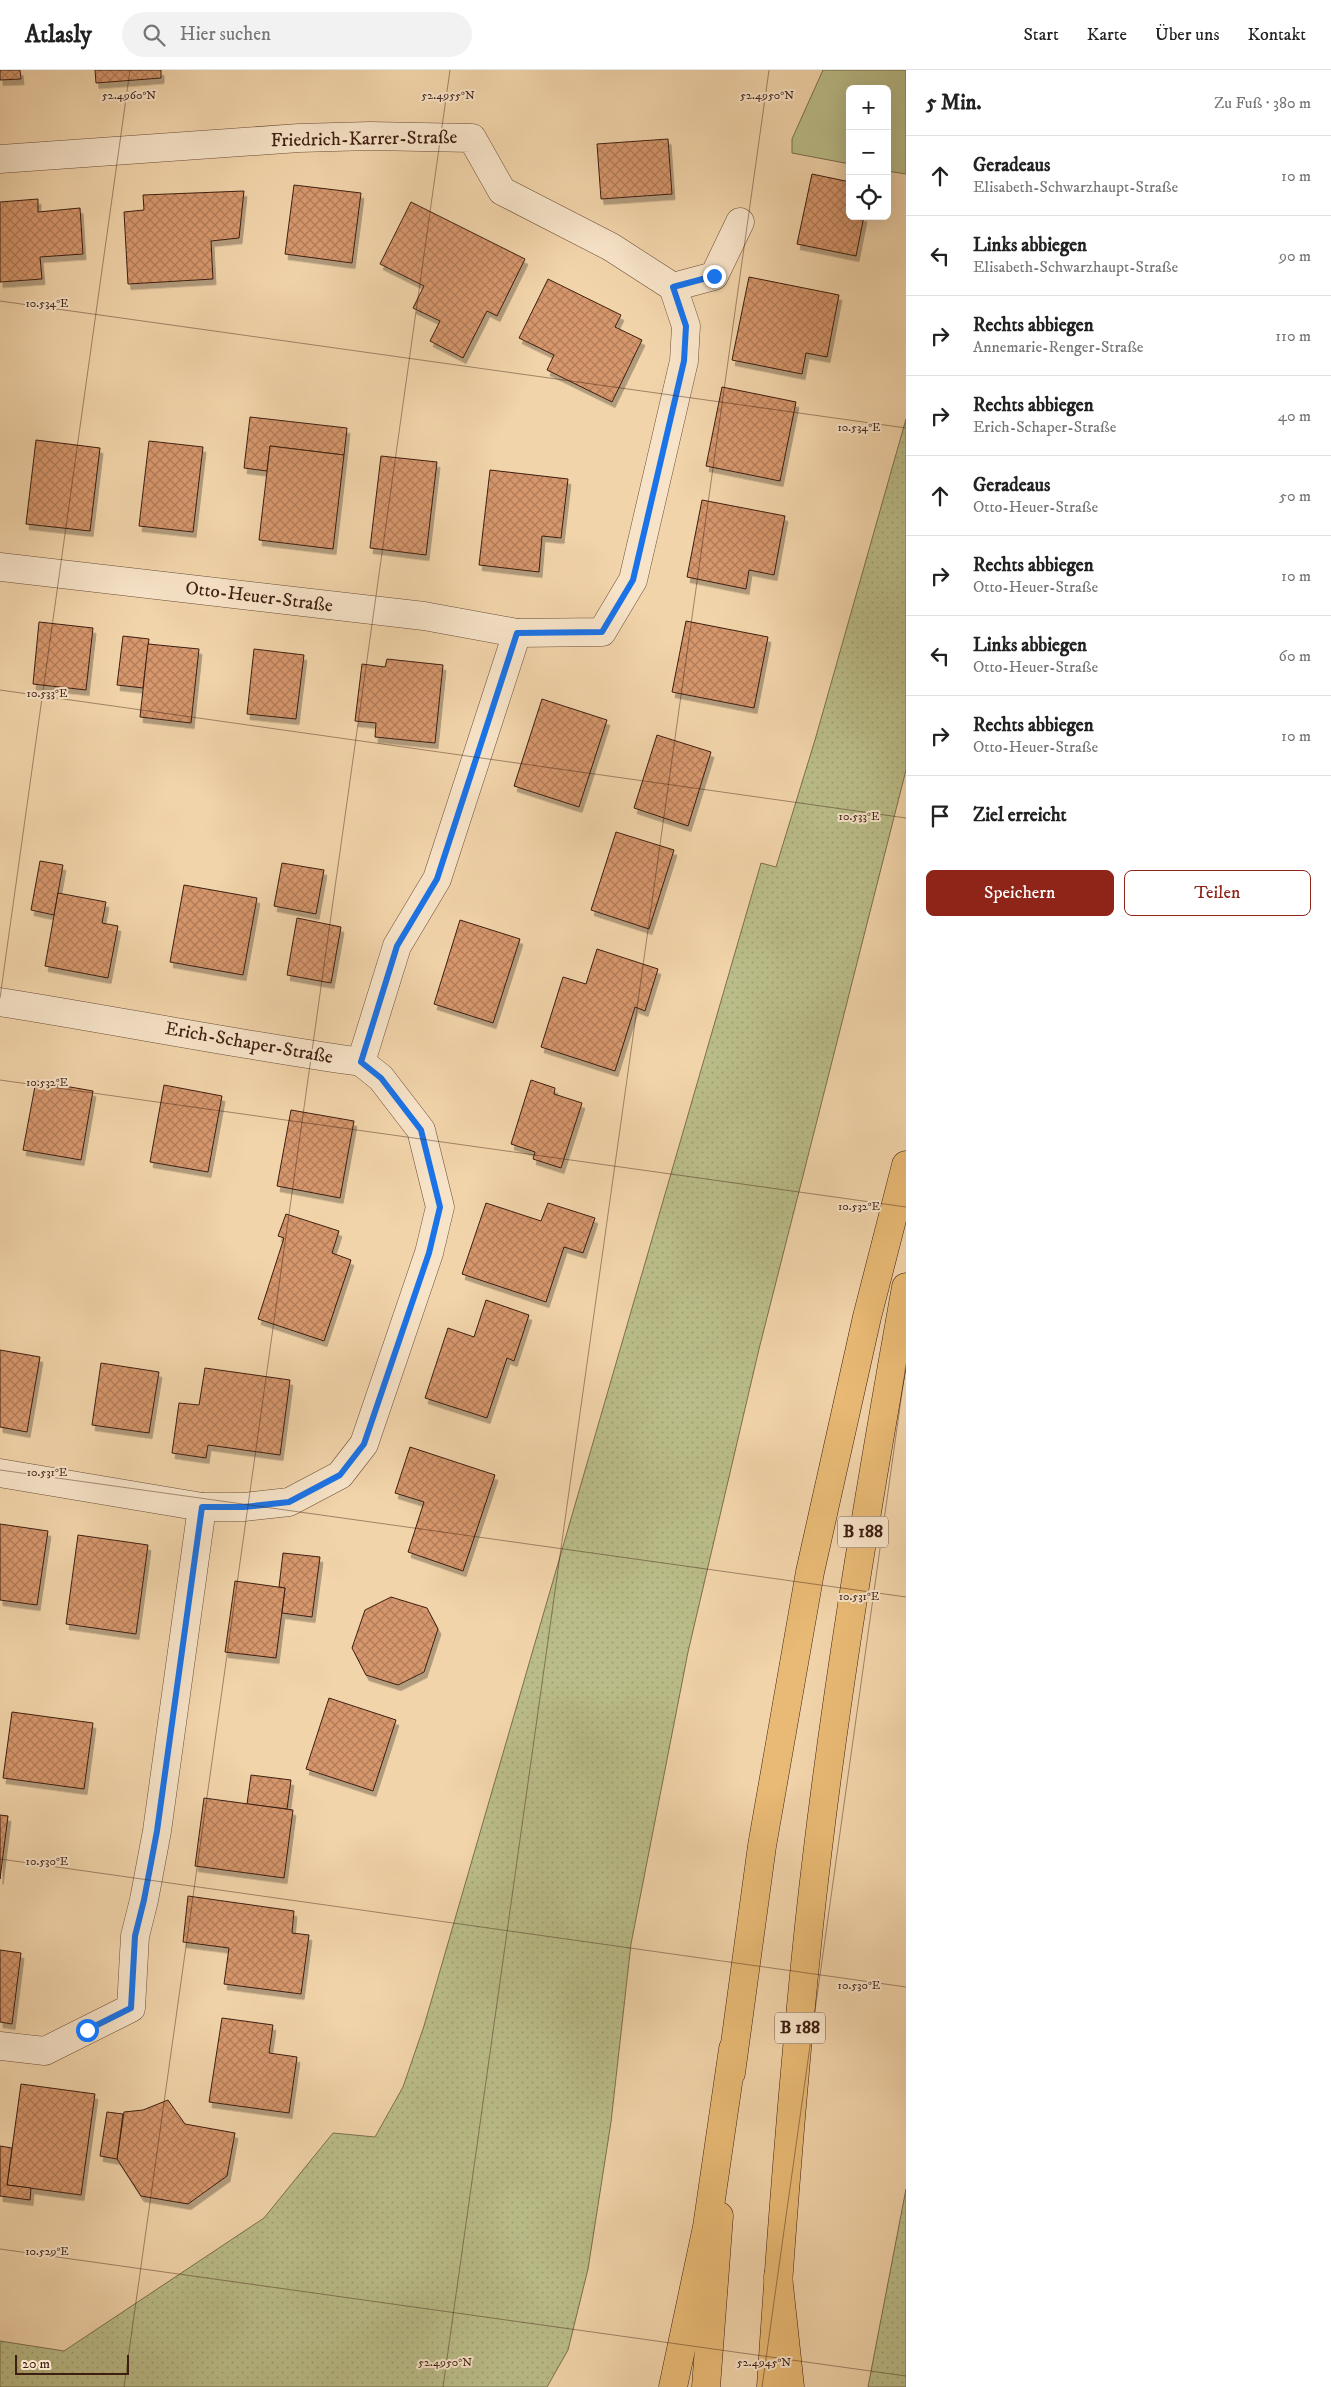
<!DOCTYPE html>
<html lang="de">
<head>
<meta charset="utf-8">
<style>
  :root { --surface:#fff; --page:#f2f2f2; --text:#222; --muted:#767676; --line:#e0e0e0; --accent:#8f2418 }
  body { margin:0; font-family:"IM FELL DW Pica",serif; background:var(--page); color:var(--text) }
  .controls { position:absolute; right:15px; top:15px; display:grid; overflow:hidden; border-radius:8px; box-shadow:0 5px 20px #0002 }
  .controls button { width:45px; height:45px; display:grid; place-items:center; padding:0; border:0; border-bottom:1px solid var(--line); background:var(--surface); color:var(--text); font:25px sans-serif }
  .scale { position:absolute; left:15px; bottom:12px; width:114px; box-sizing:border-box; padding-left:5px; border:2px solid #3d1e11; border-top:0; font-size:14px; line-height:18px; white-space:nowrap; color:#3d1e11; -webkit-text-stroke:4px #f7e3c8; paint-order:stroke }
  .stop { position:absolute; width:15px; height:15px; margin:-11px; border:4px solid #1a73e8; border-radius:50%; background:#fff }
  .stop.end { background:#1a73e8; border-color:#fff; box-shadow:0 1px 5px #0008 }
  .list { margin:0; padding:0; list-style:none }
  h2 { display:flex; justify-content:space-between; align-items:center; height:65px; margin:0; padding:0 20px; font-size:21px }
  h2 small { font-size:16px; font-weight:400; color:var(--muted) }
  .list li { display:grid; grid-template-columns:32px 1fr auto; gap:15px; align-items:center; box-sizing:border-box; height:80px; padding:0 20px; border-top:1px solid var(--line) }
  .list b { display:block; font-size:19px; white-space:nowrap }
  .list p { margin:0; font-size:16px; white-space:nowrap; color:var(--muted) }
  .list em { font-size:16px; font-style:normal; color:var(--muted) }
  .actions { display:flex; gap:10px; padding:15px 20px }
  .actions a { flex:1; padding:11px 0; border:1px solid var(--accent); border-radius:8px; text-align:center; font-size:18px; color:var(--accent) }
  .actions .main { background:var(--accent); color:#fff }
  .icon { flex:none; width:28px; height:28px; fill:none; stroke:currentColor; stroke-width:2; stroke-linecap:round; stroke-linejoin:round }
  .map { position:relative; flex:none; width:906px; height:2317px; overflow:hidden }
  header { display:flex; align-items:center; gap:30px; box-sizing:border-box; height:70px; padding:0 25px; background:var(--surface); border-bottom:1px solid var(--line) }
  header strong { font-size:24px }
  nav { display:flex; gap:28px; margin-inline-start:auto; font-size:18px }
  .search { width:350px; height:45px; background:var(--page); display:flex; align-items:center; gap:12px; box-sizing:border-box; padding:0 18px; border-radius:28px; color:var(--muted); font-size:19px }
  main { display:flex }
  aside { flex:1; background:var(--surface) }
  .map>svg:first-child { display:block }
  .grass { fill:url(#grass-dots); stroke:#7c6e4d }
  .park { fill:#babd89; stroke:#7c6e4d }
  .building { fill:url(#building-cross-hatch); stroke:#3d1e11; filter:url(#shadow) }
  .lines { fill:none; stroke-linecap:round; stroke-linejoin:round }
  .street-casing { stroke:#6a4c37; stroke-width:29 }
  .primary-casing { stroke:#3d1e11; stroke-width:29 }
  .highway-casing { stroke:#3d1e11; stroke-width:29 }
  .street { stroke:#f7e3c8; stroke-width:28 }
  .primary { stroke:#e9ba75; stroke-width:28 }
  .highway { stroke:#e9ba75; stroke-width:28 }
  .route { stroke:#1a73e8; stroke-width:6 }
  .ticks { fill:none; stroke:#3d1e11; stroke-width:1; stroke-opacity:0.45 }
  .labels { text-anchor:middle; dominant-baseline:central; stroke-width:4; stroke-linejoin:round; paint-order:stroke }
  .shield { fill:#f7e3c8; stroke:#755948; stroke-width:1 }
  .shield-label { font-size:18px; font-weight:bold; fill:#3d1e11 }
  .street-label { font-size:19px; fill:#3d1e11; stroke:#f7e3c8 }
  .ticks-label { font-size:12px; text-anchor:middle; fill:#3d1e11; stroke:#f7e3c8; stroke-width:4; stroke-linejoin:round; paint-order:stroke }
</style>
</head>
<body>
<header>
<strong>Atlasly</strong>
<div class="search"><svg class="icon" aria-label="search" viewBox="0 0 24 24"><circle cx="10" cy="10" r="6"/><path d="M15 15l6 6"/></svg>Hier suchen</div>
<nav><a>Start</a><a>Karte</a><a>Über uns</a><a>Kontakt</a></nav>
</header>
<main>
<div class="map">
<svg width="906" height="2317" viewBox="0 0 906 2317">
  <defs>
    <pattern id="grass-dots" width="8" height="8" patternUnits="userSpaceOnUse" patternTransform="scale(1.25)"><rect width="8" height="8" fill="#babd89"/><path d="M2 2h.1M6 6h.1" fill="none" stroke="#a1a275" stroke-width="1.8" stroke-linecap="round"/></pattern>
    <pattern id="building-cross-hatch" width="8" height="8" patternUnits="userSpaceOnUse" patternTransform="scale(1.25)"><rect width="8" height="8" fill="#d7976d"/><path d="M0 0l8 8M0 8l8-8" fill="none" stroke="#b07b58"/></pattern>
    <filter id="shadow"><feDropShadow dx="3" dy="5.5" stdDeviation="0" flood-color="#0004"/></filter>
  </defs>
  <rect width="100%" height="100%" fill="#f2d4aa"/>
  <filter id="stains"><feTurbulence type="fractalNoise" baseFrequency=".004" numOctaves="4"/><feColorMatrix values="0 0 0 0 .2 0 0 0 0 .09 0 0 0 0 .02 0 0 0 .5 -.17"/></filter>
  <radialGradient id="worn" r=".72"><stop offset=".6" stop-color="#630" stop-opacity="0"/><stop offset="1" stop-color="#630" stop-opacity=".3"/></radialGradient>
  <g class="grass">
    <path d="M906 349V700L759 1279 688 1582 631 1874 611 2052 588 2199 568 2280 547 2317H0V2271L64 2281 264 2148 333 2063 375 2067 403 2017 424 1956 761 793 776 797 815 670Z"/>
    <path d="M906 2119V2317H868Z"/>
  </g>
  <path class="park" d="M823 0H906V104L887 101V19H850V94L792 83V69Z"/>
  <g class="building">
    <path d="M0 0H20L21 9 0 10Z"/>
    <path d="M95 0H161V8L96 13Z"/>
    <path d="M668 69 672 124 601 129 597 74Z"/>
    <path d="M812 104 850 112V146H864L856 186 797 174Z"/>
    <path d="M294 115 361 123 352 193 285 184Z"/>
    <path d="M244 121 239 168 211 171 213 209 128 214 124 142 144 140 143 125Z"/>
    <path d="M38 129V142L80 138 83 184 40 187 42 209 0 212V132Z"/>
    <path d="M411 132 525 189 497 246 487 241 463 288 430 271 440 251 413 238 424 216 380 194Z"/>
    <path d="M749 207 839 225 827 287 806 283 802 304 732 290Z"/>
    <path d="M548 209 621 245 615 257 642 270 612 332 547 300 554 285 519 268Z"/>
    <path d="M722 317 796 332 780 411 706 396Z"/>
    <path d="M250 347 347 358 344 385 270 376 267 401 244 398Z"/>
    <path d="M36 370 100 378 90 461 26 454Z"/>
    <path d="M149 371 203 377 193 462 139 456Z"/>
    <path d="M270 376 344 385 333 479 259 470Z"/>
    <path d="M381 386 437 392 426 485 370 478Z"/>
    <path d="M490 400 568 409 561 468 542 466 539 502 479 495Z"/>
    <path d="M702 430 785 446 774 505 749 500 746 519 687 507Z"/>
    <path d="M686 551 768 567 754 638 672 622Z"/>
    <path d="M39 552 93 558 86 620 33 614Z"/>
    <path d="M123 566 149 569 143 618 117 615Z"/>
    <path d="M148 574 199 579 191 653 140 647Z"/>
    <path d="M254 579 304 585 296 649 247 644Z"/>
    <path d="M387 589 443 595 435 673 375 667 376 653 355 651 362 594 385 597Z"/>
    <path d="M542 629 607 650 579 737 514 716Z"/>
    <path d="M657 665 711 682 688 756 634 738Z"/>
    <path d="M616 762 674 780 649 859 591 840Z"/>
    <path d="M40 791 63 795 54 845 31 840Z"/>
    <path d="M282 793 324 800 316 844 274 836Z"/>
    <path d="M184 815 257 828 243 905 170 892Z"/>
    <path d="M58 823 106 832 102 853 118 856 108 908 45 896Z"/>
    <path d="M297 848 341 857 331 913 287 905Z"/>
    <path d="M460 850 520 869 493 953 434 934Z"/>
    <path d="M597 879 658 899 645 941 635 937 615 1001 541 977 563 907 586 914Z"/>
    <path d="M531 1010 555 1018 554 1024 582 1033 561 1098 533 1089 535 1082 511 1074Z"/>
    <path d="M36 1011 93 1021 81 1090 23 1080Z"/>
    <path d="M164 1015 222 1026 208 1102 150 1092Z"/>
    <path d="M291 1040 354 1051 340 1128 277 1116Z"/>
    <path d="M486 1133 541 1151 548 1133 595 1148 583 1183 564 1177 546 1232 462 1204Z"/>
    <path d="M286 1144 339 1161 332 1183 351 1190 324 1271 258 1249 284 1168 278 1166Z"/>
    <path d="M486 1230 529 1245 514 1291 507 1288 487 1348 425 1328 448 1258 474 1267Z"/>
    <path d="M0 1280 40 1287 27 1362 0 1357Z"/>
    <path d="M101 1293 159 1302 149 1363 92 1355Z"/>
    <path d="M205 1298 290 1310 280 1385 208 1375 206 1388 172 1383 179 1333 199 1335Z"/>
    <path d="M410 1377 495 1405 463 1501 408 1482 424 1432 395 1423Z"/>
    <path d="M0 1454 48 1461 37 1535 0 1530Z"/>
    <path d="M78 1465 148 1475 136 1564 66 1554Z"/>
    <path d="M283 1483 320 1487 312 1547 282 1543 285 1518 279 1517Z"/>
    <path d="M235 1511 285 1518 276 1588 225 1582Z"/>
    <path d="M391 1527 427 1538 438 1559 424 1602 398 1615 366 1605 352 1578 365 1540Z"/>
    <path d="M329 1628 396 1650 373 1721 306 1699Z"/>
    <path d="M12 1642 93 1653 84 1719 3 1708Z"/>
    <path d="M251 1705 291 1710 287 1739 247 1734Z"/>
    <path d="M204 1728 293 1740 284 1808 195 1796Z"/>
    <path d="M0 1745 8 1746 0 1809Z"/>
    <path d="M188 1826 294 1841 292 1863 309 1865 301 1924 224 1914 229 1878 183 1872Z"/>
    <path d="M0 1880 21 1883 12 1954 0 1952Z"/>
    <path d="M222 1948 273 1955 269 1983 297 1987 289 2043 209 2032Z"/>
    <path d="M21 2014 95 2024 81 2125 7 2115Z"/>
    <path d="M168 2030 185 2054 235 2063 227 2106 188 2134 141 2126 117 2089 124 2042 143 2040Z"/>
    <path d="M107 2042 123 2044 117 2089 100 2086Z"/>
    <path d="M0 2076 12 2078 7 2115 31 2118 30 2130 0 2126Z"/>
  </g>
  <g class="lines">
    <defs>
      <g id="street">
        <path d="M0 89 299 68 370 66 472 68 502 121 611 177 673 217"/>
        <path d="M673 217 714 206 740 152"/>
        <path d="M0 497 424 546 517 563 602 562 633 510 684 291 686 256 673 217"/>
        <path d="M0 932C120 951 240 975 361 992"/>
        <path d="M361 992 397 876 437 809 517 563"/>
        <path d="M0 1403 202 1437H244L289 1432 340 1405 364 1374 429 1183 440 1137 421 1060 381 1008 361 992"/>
        <path d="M0 1976 45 1981 131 1938 135 1866 144 1830 157 1761 202 1437"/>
      </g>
      <g id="primary">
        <path d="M731 2003 762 1776 810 1502 867 1247 906 1095"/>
        <path d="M706 2317 719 2146"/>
        <path d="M771 2317C781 2163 793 2009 809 1856 832 1642 868 1429 906 1217"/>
      </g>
      <g id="highway">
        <path d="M778 2206 790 2317"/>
        <path d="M673 2317 707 2157 733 1979"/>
      </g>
    </defs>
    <use href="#street" class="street-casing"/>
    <use href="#primary" class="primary-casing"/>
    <use href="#highway" class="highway-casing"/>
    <use href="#street" class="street"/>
    <use href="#primary" class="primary"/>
    <use href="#highway" class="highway"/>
  </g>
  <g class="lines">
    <path class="route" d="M87 1960 131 1938 135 1866 144 1830 157 1761 202 1437H244L289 1432 340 1405 364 1374 429 1183 440 1137 421 1060 381 1008 361 992 397 876 437 809 517 563 602 562 633 510 684 291 686 256 673 217 714 206"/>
  </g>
  <path class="ticks" d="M0 231 906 358M0 620 906 748M0 928 130 0M0 1010 906 1137M0 1400 906 1527M0 1789 906 1917M0 2179 906 2306M124 2317 450 0M443 2317 769 0M762 2317 906 1294"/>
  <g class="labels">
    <g class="shield">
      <rect x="838" y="1446.5" width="50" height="31" rx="4"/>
      <rect x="775" y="1942.5" width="50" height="31" rx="4"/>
    </g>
    <g class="shield-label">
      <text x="863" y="1462">B 188</text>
      <text x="800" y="1958">B 188</text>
    </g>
    <g class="street-label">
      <text transform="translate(364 69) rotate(-1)">Friedrich-Karrer-Straße</text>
      <text transform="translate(259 527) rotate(7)">Otto-Heuer-Straße</text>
      <text transform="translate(249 973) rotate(10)">Erich-Schaper-Straße</text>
    </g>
  </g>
  <g class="ticks-label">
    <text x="129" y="29">52.4960°N</text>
    <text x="448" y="29">52.4955°N</text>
    <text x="767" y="29">52.4950°N</text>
    <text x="47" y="237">10.534°E</text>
    <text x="859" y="361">10.534°E</text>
    <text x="47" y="627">10.533°E</text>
    <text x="859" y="750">10.533°E</text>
    <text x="47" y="1016">10.532°E</text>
    <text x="859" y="1140">10.532°E</text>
    <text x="47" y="1406">10.531°E</text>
    <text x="859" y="1530">10.531°E</text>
    <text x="47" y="1795">10.530°E</text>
    <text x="859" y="1919">10.530°E</text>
    <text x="47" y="2185">10.529°E</text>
    <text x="445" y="2296">52.4950°N</text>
    <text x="764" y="2296">52.4945°N</text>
  </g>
  <rect width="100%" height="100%" filter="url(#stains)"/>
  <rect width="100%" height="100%" fill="url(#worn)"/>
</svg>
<div class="controls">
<button>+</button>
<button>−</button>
<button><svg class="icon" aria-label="locate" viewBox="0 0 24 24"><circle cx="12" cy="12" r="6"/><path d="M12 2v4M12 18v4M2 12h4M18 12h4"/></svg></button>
</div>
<div class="scale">20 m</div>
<div class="stop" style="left:87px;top:1960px"></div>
<div class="stop end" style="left:714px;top:206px"></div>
</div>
<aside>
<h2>5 Min.<small>Zu Fuß · 380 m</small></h2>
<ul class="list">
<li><svg class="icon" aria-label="ahead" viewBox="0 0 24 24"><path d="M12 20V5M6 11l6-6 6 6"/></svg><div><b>Geradeaus</b><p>Elisabeth-Schwarzhaupt-Straße</p></div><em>10 m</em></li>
<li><svg class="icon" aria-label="left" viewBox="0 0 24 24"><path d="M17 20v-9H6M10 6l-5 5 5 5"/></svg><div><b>Links abbiegen</b><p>Elisabeth-Schwarzhaupt-Straße</p></div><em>90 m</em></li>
<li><svg class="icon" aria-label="right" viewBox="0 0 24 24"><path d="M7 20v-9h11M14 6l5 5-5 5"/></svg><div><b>Rechts abbiegen</b><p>Annemarie-Renger-Straße</p></div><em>110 m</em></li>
<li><svg class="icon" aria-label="right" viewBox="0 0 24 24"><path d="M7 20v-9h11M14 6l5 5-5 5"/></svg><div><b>Rechts abbiegen</b><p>Erich-Schaper-Straße</p></div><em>40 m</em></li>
<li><svg class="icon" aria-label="ahead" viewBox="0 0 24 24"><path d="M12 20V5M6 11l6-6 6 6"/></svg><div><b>Geradeaus</b><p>Otto-Heuer-Straße</p></div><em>50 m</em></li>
<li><svg class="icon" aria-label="right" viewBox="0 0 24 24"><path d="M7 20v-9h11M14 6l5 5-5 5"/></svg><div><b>Rechts abbiegen</b><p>Otto-Heuer-Straße</p></div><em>10 m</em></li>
<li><svg class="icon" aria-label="left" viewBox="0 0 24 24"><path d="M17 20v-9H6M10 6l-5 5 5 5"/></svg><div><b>Links abbiegen</b><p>Otto-Heuer-Straße</p></div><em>60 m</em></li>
<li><svg class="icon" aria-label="right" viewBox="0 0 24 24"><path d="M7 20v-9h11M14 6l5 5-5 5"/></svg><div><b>Rechts abbiegen</b><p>Otto-Heuer-Straße</p></div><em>10 m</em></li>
<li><svg class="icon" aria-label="arrive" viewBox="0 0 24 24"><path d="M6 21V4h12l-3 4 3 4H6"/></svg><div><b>Ziel erreicht</b></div></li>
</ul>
<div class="actions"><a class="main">Speichern</a><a>Teilen</a></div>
</aside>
</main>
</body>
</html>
